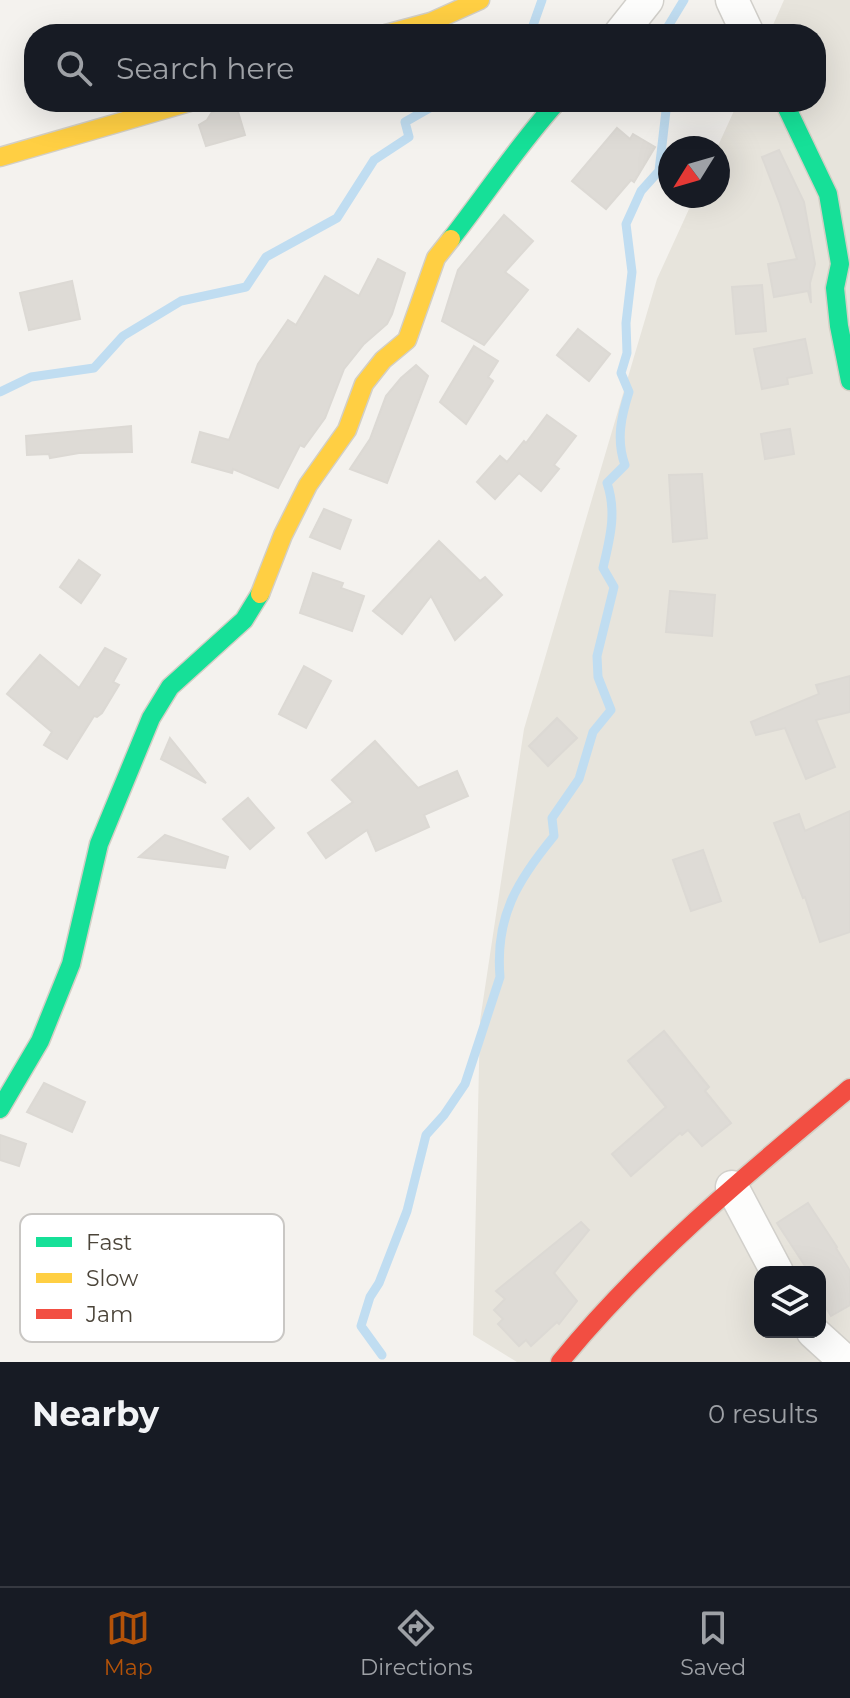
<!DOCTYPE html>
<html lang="en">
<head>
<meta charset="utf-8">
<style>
  :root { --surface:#171b24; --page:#20242c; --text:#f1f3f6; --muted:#9ea1a6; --line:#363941; --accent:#b45309 }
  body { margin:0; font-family:Montserrat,sans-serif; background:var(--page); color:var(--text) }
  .controls { position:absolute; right:24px; bottom:24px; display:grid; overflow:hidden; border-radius:16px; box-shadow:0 8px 32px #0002 }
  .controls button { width:72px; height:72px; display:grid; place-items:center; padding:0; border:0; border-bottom:2px solid var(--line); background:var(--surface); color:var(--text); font:40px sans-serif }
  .compass { position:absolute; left:658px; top:136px; width:72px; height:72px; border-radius:50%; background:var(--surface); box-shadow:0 8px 32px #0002; rotate:233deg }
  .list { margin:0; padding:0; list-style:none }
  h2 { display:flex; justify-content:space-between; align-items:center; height:104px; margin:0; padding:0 32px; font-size:34px }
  h2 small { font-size:26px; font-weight:400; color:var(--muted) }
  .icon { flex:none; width:44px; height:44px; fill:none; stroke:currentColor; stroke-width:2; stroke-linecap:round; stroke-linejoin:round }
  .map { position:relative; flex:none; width:850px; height:1362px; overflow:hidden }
  .search { position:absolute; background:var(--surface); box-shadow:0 8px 32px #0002; left:24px; right:24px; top:24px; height:88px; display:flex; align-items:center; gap:20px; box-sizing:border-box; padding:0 28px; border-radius:32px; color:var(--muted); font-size:30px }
  .sheet { height:224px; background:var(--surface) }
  nav { display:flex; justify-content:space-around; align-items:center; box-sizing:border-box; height:112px; border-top:2px solid var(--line); background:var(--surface); font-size:22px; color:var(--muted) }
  nav a { display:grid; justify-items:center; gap:4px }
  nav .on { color:var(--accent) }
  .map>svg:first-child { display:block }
  .residential { fill:#e7e4dc; fill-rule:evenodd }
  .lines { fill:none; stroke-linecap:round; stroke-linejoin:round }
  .stream { stroke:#c0ddf1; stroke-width:9 }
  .building { fill:#dedbd6; stroke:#dcd9d4; stroke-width:2 }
  .street-casing { stroke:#d2d0cb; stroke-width:35 }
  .fast-casing { stroke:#d3cfc5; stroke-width:21 }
  .slow-casing { stroke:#d3cfc5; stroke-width:21 }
  .jam-casing { stroke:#d3cfc5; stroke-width:21 }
  .street { stroke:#fdfdfc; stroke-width:32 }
  .fast { stroke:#16e098; stroke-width:18 }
  .slow { stroke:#ffcf43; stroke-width:18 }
  .jam { stroke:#f24e42; stroke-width:18 }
  .key { fill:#fff; stroke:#c9c7c4; stroke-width:2 }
  .key-label { font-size:22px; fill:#4b4439 }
</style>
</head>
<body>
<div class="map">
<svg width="850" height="1362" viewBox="0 0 850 1362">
  <rect width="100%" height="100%" fill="#f4f2ee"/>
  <path class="residential" d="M784 0H850V1362H517L473 1335 480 1021 524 729 657 279 695 196H718L717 148 738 102H816V34H769ZM760 1272H820V1332H760Z"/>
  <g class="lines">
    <g class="stream">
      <path d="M530 34 542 0"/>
      <path d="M669 34 667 28 684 0"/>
      <path d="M0 392 31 377 94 368 123 336 181 301 246 287 266 257 337 218 374 160 409 137 405 122 440 102"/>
      <path d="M382 1355 361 1326 370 1297 379 1283 407 1211 426 1135 444 1115 465 1084 500 977C495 917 517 881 554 836L552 818 579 779 593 732 611 710 598 677 597 656 614 587 603 568C610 538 617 512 607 483L625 465C616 440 621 417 629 392L621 373 627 353 626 323 632 272 626 224 641 191 659 171 667 102"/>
    </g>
  </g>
  <g class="building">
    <path d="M236 105 245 135 206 146 199 125 207 120 212 112Z"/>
    <path d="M617 128 630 139 633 134 655 147 634 182 631 180 606 209 572 181Z"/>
    <path d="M779 150 804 202 815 264 810 283 811 303 808 291 774 297 768 264 797 259 780 204 762 157Z"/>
    <path d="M504 215 533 241 505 272 528 290 484 345 442 321 458 270Z"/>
    <path d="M378 259 405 273 392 314 387 324 364 344 344 369 325 418 304 447 300 445 278 488 233 469 232 473 192 462 200 432 229 440 258 364 288 320 296 325 325 276 359 296Z"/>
    <path d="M72 281 80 319 29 330 20 293Z"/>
    <path d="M762 285 766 331 736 334 732 287Z"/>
    <path d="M578 329 610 354 589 381 557 355Z"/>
    <path d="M805 339 812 373 787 378 788 384 762 389 754 349Z"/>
    <path d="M474 346 498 361 488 377 493 381 466 424 440 402Z"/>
    <path d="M416 365 428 376 387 483 350 469 370 439 386 396 401 378Z"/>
    <path d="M547 415 576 436 554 465 559 469 541 491 519 473 495 499 477 482 500 456 507 462 524 441 526 443Z"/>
    <path d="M131 426 132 452 79 453 50 458 49 454 27 455 26 436Z"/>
    <path d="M790 429 794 454 765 459 761 434Z"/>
    <path d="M702 474 707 538 673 542 669 475Z"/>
    <path d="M324 509 351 520 340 549 310 537Z"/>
    <path d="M439 541 480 581 485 577 502 595 455 640 431 596 402 634 373 611Z"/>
    <path d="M79 560 100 575 81 603 60 587Z"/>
    <path d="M313 573 343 583 341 588 364 596 352 631 300 613Z"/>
    <path d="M670 591 715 595 712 636 666 632Z"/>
    <path d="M105 648 126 659 113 682 119 685 102 713 97 717 94 716 67 759 44 745 52 732 7 694 40 655 79 688Z"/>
    <path d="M304 666 331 681 306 728 279 714Z"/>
    <path d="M850 676V712L816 720 835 767 806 779 785 728 756 735 751 722 819 694 816 685Z"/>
    <path d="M557 718 577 738 548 766 529 746Z"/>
    <path d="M170 738 206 783 161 759Z"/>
    <path d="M375 741 418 788 457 771 468 796 424 815 429 827 376 851 367 830 326 858 308 833 353 802 332 780Z"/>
    <path d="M248 798 274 828 250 849 223 819Z"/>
    <path d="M850 811V932L820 942 805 897 803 898 774 823 799 814 805 831Z"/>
    <path d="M165 835 228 857 225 868 139 857Z"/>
    <path d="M703 850 721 901 691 911 673 860Z"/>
    <path d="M664 1031 709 1087 705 1091 731 1123 702 1146 688 1130 682 1135 680 1133 631 1176 612 1154 666 1107 628 1061Z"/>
    <path d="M44 1083 85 1102 72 1132 27 1112Z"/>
    <path d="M0 1135 26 1144 19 1166 0 1160Z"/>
    <path d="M808 1203 837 1247 836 1248 850 1271V1305L831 1316 820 1298V1272H809L777 1223Z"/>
    <path d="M581 1222 589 1230 554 1273 577 1301 559 1324 557 1322 531 1346 526 1340 519 1346 498 1324 503 1319 494 1310 505 1299 496 1291Z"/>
  </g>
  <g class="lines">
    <defs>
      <g id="street">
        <path d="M732 0 748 34"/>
        <path d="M620 34 647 0"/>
        <path d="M732 1187 777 1272"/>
        <path d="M813 1332 846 1362"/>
      </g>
      <g id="fast">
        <path d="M784 102 828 194 840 264 835 288 839 326 850 381"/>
        <path d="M451 239C487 193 518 145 557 102"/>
        <path d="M0 1109 40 1041 71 964 99 844 151 718 170 687 244 620 260 594"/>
      </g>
      <g id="slow">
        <path d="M386 34 431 22 480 0"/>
        <path d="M0 157 190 102"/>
        <path d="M260 594 283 535 308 485 347 430 364 384 383 360 407 340 436 258 451 239"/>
      </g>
      <path id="jam" d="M560 1362C644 1259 748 1173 850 1088"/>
    </defs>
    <use href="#street" class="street-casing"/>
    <use href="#fast" class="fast-casing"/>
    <use href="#slow" class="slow-casing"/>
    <use href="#jam" class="jam-casing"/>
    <use href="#street" class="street"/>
    <use href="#fast" class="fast"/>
    <use href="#slow" class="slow"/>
    <use href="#jam" class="jam"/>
  </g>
  <rect x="20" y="1214" width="264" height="128" rx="12" class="key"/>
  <rect x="36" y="1237" width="36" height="10" fill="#16e098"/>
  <rect x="36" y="1273" width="36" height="10" fill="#ffcf43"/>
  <rect x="36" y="1309" width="36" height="10" fill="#f24e42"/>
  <g class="key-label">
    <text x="86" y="1250">Fast</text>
    <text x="86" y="1286">Slow</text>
    <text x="86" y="1322">Jam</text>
  </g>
</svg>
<div class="controls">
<button><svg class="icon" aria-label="layers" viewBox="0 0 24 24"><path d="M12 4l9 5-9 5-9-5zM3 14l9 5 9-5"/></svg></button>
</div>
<svg class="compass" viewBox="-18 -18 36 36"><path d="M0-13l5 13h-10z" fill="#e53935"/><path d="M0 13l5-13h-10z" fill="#9ea1a6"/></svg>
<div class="search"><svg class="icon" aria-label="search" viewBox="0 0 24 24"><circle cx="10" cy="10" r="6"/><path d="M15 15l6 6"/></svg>Search here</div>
</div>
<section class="sheet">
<h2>Nearby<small>0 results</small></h2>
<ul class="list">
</ul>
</section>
<nav>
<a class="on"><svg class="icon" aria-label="map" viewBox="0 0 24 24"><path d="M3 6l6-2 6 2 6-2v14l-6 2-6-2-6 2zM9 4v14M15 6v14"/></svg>Map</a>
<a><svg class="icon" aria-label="directions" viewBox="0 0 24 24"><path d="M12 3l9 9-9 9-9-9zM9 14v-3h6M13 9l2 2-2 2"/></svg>Directions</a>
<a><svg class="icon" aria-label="saved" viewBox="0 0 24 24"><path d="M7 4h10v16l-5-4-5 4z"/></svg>Saved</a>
</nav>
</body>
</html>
